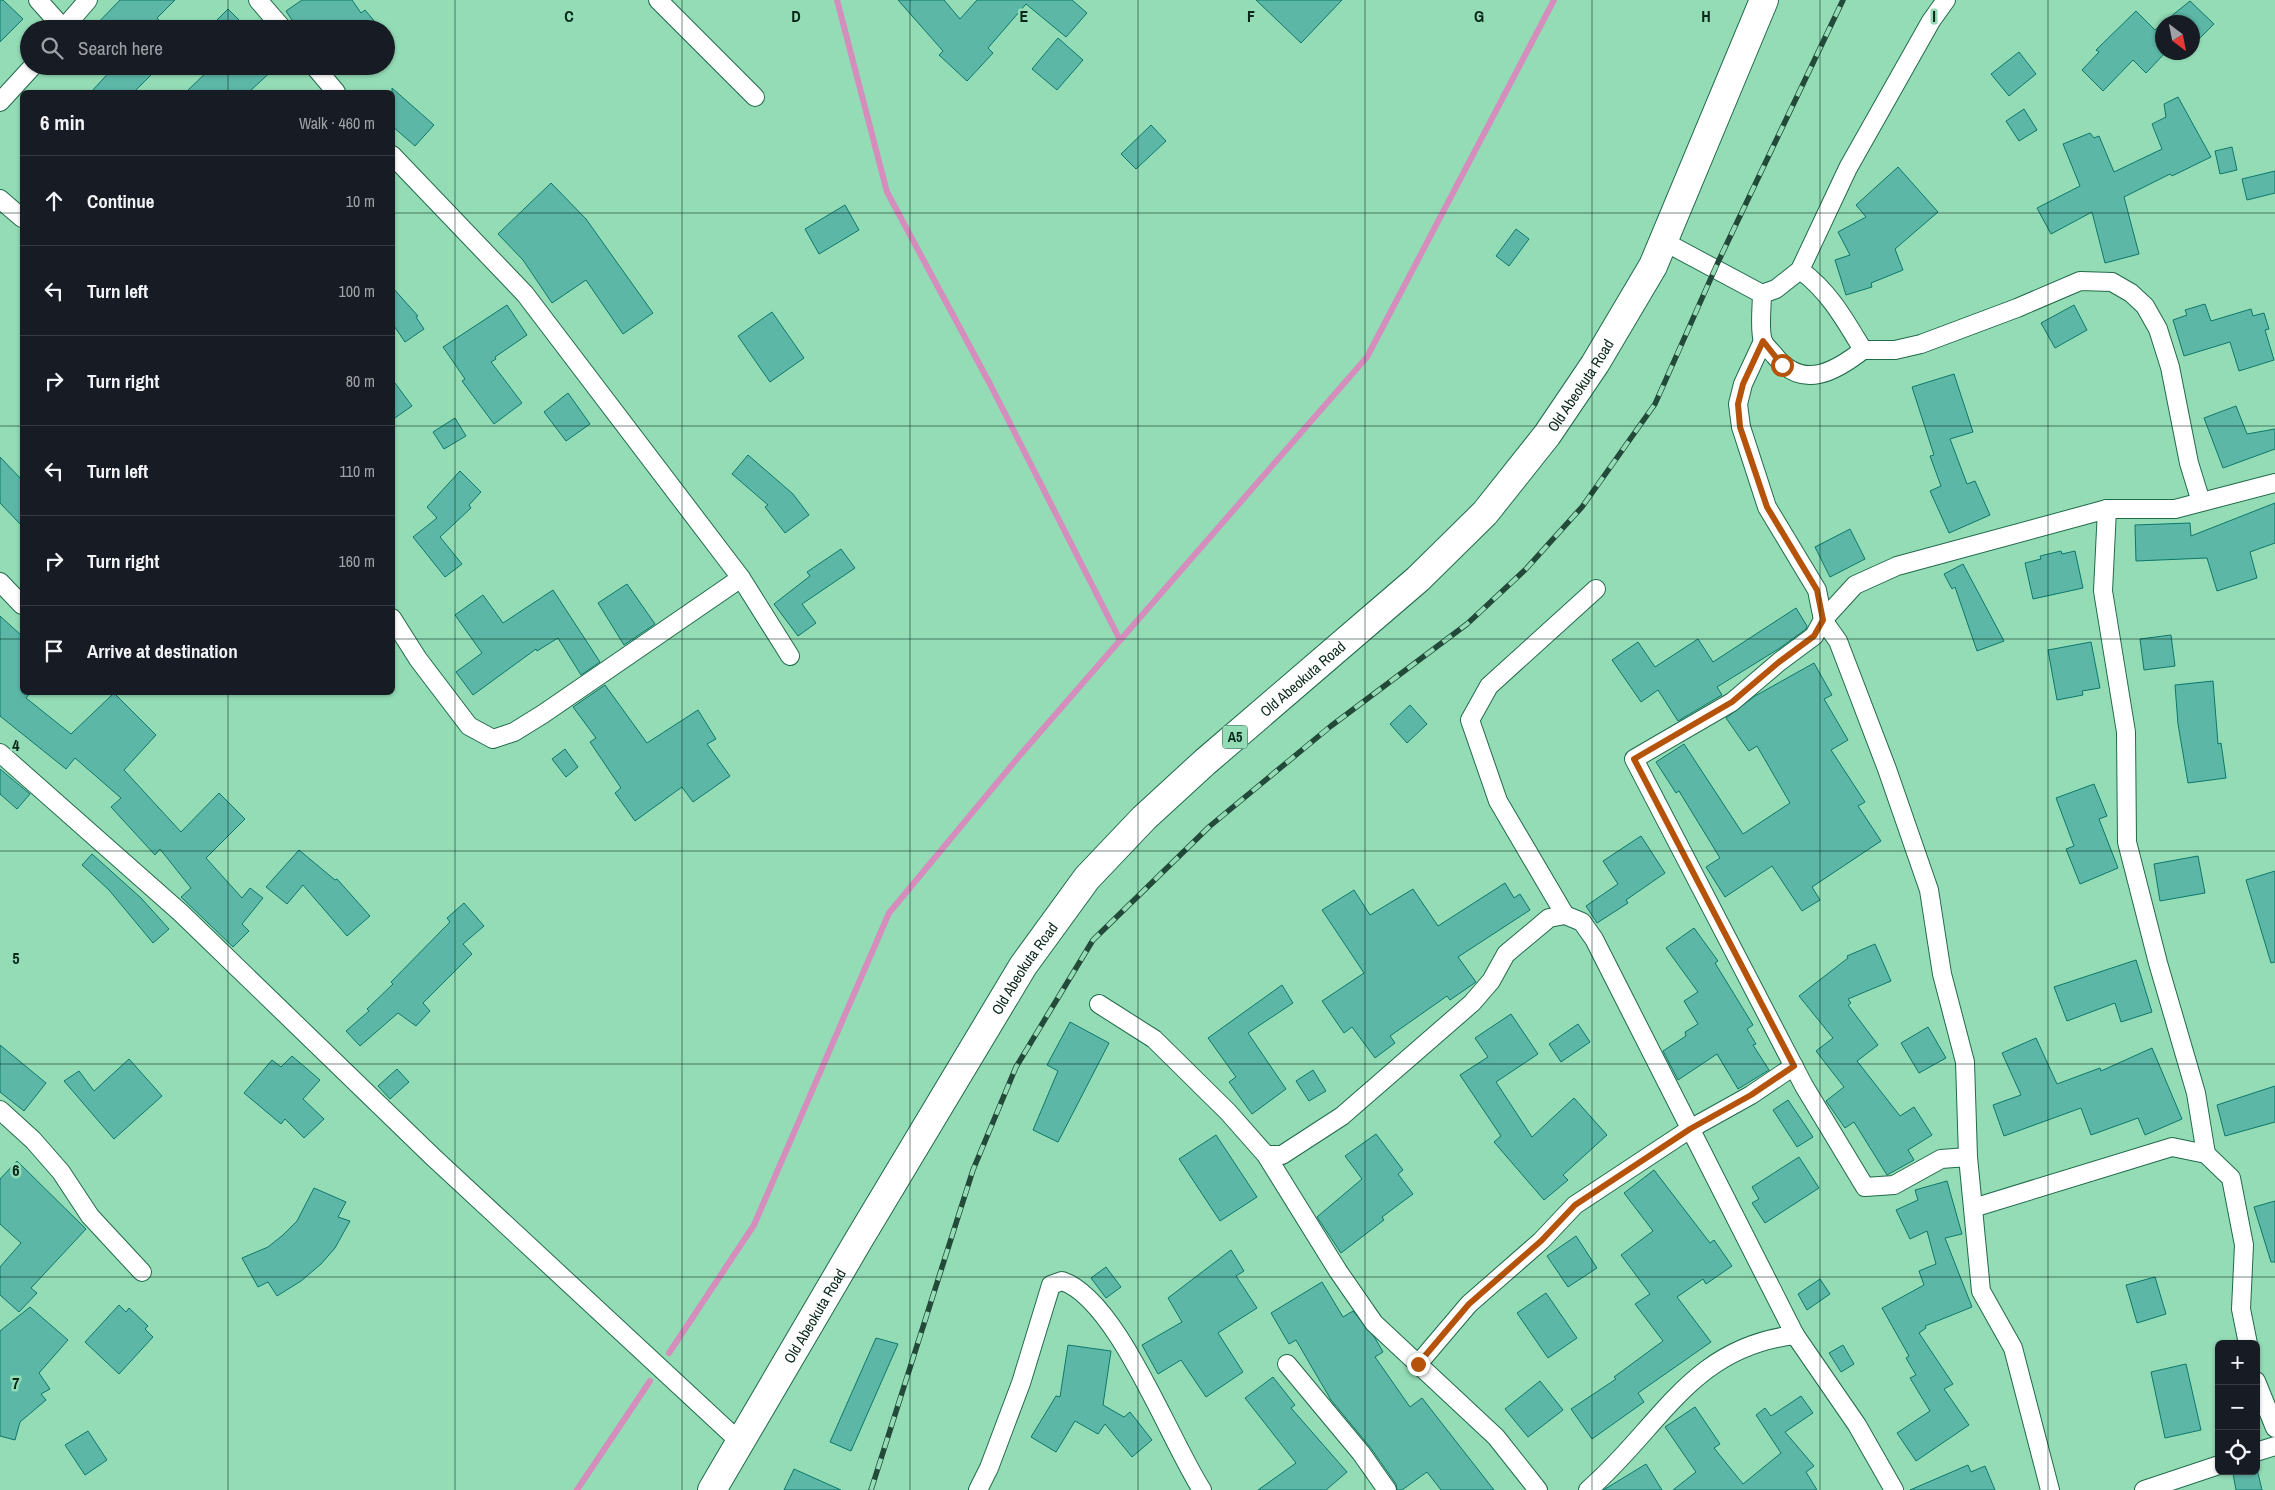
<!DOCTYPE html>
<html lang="en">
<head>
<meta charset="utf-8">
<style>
  :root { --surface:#171b24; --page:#20242c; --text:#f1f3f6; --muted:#9ea1a6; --line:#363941 }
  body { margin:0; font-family:"Archivo Narrow",sans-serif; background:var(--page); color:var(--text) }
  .controls { position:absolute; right:15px; bottom:15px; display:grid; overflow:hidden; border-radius:8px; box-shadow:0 1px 4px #0004 }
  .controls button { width:45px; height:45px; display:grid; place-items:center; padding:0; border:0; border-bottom:1px solid var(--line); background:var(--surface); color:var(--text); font:25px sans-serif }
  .compass { position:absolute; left:2155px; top:15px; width:45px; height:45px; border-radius:50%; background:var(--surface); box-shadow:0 1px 4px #0004; rotate:148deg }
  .stop { position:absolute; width:15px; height:15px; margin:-11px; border:4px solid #b45309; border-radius:50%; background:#fff }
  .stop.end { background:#b45309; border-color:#fff; box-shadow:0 1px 5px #0008 }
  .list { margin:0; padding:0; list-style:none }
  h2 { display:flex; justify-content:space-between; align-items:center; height:65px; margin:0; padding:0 20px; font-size:21px }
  h2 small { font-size:16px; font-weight:400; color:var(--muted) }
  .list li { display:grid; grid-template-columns:32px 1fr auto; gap:15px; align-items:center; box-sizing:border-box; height:90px; padding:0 20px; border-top:1px solid var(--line) }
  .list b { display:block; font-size:19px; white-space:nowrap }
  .list em { font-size:16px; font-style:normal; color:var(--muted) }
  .icon { flex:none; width:28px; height:28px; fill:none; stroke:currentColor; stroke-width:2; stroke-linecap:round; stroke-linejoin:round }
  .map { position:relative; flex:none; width:2275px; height:1490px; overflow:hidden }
  .search { position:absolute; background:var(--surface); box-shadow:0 1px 4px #0004; left:20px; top:20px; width:375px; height:55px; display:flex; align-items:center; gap:12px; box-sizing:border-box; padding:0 18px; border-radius:28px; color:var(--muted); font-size:19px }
  .panel { position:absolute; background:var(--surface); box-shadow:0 1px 4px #0004; left:20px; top:90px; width:375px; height:605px; border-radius:8px }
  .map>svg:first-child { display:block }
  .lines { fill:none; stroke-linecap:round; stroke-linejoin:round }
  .stream { stroke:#d48dbc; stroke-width:6 }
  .building { fill:#5db7a7; stroke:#0d786a }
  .street-casing { stroke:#206b4a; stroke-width:20 }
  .highway-casing { stroke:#206b4a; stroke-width:30 }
  .street { stroke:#fff; stroke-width:18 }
  .highway { stroke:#fff; stroke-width:28 }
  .rail-casing { stroke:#234a38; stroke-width:5.5 }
  .rail { stroke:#93dcb6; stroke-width:4; stroke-dasharray:11; stroke-linecap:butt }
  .route { stroke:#b45309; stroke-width:6 }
  .grid { fill:none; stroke:#09281a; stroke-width:1; stroke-opacity:0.55 }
  .labels { text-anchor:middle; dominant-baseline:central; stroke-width:5; stroke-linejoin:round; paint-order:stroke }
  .shield { fill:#93dcb6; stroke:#325e49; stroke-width:1 }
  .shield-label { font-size:14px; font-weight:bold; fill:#09281a }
  .street-label { font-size:15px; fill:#09281a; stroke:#93dcb6 }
  .grid-label { font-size:16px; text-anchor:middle; font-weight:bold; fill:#09281a; stroke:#93dcb6; stroke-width:5; stroke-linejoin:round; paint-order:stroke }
</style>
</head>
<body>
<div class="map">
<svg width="2275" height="1490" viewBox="0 0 2275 1490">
  <rect width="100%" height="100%" fill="#93dcb6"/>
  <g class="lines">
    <g class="stream">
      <path d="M837 0 887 192 990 384 1120 640"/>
      <path d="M669 1353 754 1225 889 913 1021 754 1367 357 1554 0"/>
      <path d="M577 1490 650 1381"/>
    </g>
  </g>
  <g class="building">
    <path d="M0 0H3L23 19 0 42Z"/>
    <path d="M120 0H175L157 18 167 29H92Z"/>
    <path d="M302 0H352L361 13 365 10 381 29H337L330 20 318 29H298L286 11Z"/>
    <path d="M898 0H944L960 19 977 0H1072L1087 13 1066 37 1026 4 988 48 993 53 967 81 939 55 943 51Z"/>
    <path d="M1256 0H1342L1301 43Z"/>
    <path d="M2190 1 2214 24 2192 46V22H2164Z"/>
    <path d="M228 9 248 29H208Z"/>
    <path d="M2136 11 2155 30 2162 24V52H2166L2146 73 2133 60 2103 91 2082 70 2099 52 2096 50Z"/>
    <path d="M1058 38 1083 60 1057 90 1032 69Z"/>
    <path d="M2019 52 2036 74 2009 96 1991 74Z"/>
    <path d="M115 66H160L134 92H91Z"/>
    <path d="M213 66H277L249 92H186Z"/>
    <path d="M392 88 434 125 415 146 392 126Z"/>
    <path d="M2178 97 2211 157 2172 176 2170 174 2124 197 2139 254 2105 263 2092 212 2051 234 2037 208 2080 186 2063 144 2090 133 2094 138 2099 136 2114 172 2162 149 2152 124 2166 117 2164 104Z"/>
    <path d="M2024 109 2037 130 2019 141 2006 121Z"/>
    <path d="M1151 125 1166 141 1136 169 1121 154Z"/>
    <path d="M2232 147 2237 170 2220 174 2215 151Z"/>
    <path d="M1898 167 1938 212 1895 249 1903 270 1871 283 1872 287 1846 295 1835 260 1850 255 1838 232 1866 217 1856 205Z"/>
    <path d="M2275 171V193L2247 200 2242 179Z"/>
    <path d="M551 183 586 219 653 313 623 334 586 280 552 303 523 260 498 234Z"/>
    <path d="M845 205 859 230 819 254 805 229Z"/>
    <path d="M1516 229 1529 239 1509 266 1496 256Z"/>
    <path d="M392 287 418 316 416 317 424 329 405 342 392 323Z"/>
    <path d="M2205 304 2211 321 2251 309 2253 316 2264 313 2269 329 2265 330 2274 360 2239 371 2230 342 2184 356 2173 320 2187 315 2185 310Z"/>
    <path d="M507 305 527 335 495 357 496 359 491 362 522 403 494 424 462 381 465 379 443 347Z"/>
    <path d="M2074 305 2087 330 2055 348 2041 323Z"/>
    <path d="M772 312 804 358 770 382 738 336Z"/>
    <path d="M1954 374 1973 432 1950 439 1967 484 1975 481 1990 515 1949 533 1930 491 1941 486 1930 456 1934 455 1912 387Z"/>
    <path d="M392 379 412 406 392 420Z"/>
    <path d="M568 393 590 424 566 441 544 412Z"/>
    <path d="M2236 406 2247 434 2275 429V449L2223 468 2204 418Z"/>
    <path d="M455 418 466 436 444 449 433 432Z"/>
    <path d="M748 455 793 494 809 515 785 533 765 507 768 505 732 474Z"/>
    <path d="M0 457 22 480V526L0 503Z"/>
    <path d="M460 471 481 492 469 505 471 508 440 537 462 564 445 577 413 537 437 518 427 507Z"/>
    <path d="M2275 503V543L2250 552 2257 578 2217 591 2207 558 2136 561 2135 525 2190 523 2191 536Z"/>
    <path d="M1850 529 1865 559 1830 577 1815 547Z"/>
    <path d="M841 549 855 568 802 604 816 623 798 636 774 604 810 576 807 572Z"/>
    <path d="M2061 551 2062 554 2075 551 2083 588 2033 599 2025 563 2041 559 2040 556Z"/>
    <path d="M1963 564 2004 641 1977 651 1955 587 1952 589 1944 574Z"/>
    <path d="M627 584 655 624 624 645 598 603Z"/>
    <path d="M553 590 600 662 581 675 558 638 537 651 536 649 473 695 456 672 482 653 455 615 483 595 503 623Z"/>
    <path d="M1796 608 1807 626 1806 629 1780 648 1717 687 1722 695 1678 721 1658 690 1641 702 1612 660 1638 642 1655 667 1698 639 1713 662Z"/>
    <path d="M0 616 22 636V692H31L26 698 71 734 114 693 156 735 124 770 181 832 219 793 245 819 206 858 242 898 250 888 263 898 242 924 249 931 233 947 181 897 191 888 160 849 155 855 111 807 121 798 75 758 66 769 0 716Z"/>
    <path d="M2171 635 2175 666 2144 670 2140 639Z"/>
    <path d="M2091 642 2100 688 2082 691 2083 695 2057 700 2048 650Z"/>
    <path d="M1814 663 1832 695 1824 699 1848 740 1831 750 1865 802 1858 806 1881 841 1812 887 1820 900 1802 911 1772 866 1725 897 1706 867 1720 858 1679 791 1676 793 1656 762 1684 744 1743 834 1790 803 1757 746 1749 751 1726 718 1755 696Z"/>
    <path d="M2213 681 2218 744 2221 743 2226 778 2188 783 2178 724 2175 685Z"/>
    <path d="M605 685 647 743 698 710 716 739 707 744 730 776 693 802 682 787 635 821 615 793 621 788 590 742 596 738 573 707Z"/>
    <path d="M1410 705 1427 724 1407 743 1390 724Z"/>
    <path d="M565 749 578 767 566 777 552 759Z"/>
    <path d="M0 769 30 794 17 809 0 794Z"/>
    <path d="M2094 784 2107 816 2099 819 2118 868 2080 884 2066 849 2074 846 2056 798Z"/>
    <path d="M1641 836 1665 873 1626 900 1628 903 1597 923 1586 906 1618 884 1603 861Z"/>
    <path d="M299 850 335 880 337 879 370 916 347 936 303 885 287 904 266 887Z"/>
    <path d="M92 854 141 898 169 929 153 943 109 890 82 865Z"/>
    <path d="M2198 856 2205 893 2160 901 2154 864Z"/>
    <path d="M2275 871V962L2271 963 2246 880Z"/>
    <path d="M1505 883 1514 898 1520 894 1530 910 1458 957 1476 982 1450 1000 1447 996 1390 1036 1395 1043 1375 1058 1352 1027 1344 1033 1322 1001 1364 973 1322 910 1354 890 1370 915 1413 889 1438 926Z"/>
    <path d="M464 903 484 926 463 944 472 954 423 1003 430 1011 416 1026 398 1013 360 1046 346 1031 369 1011 367 1009 393 984 391 982 450 922 447 918Z"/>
    <path d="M1694 928 1718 961 1715 963 1753 1025 1747 1029 1756 1044 1753 1045 1769 1070 1738 1089 1717 1054 1678 1080 1663 1051 1686 1036 1685 1032 1698 1024 1684 1001 1698 992 1666 948Z"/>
    <path d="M1875 944 1891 981 1848 999 1851 1003 1848 1005 1878 1045 1857 1061 1900 1116 1914 1107 1932 1135 1908 1150 1914 1160 1887 1175 1854 1122 1845 1128 1826 1101 1844 1087 1816 1051 1833 1038 1799 996 1848 958 1847 956Z"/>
    <path d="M2136 960 2152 1012 2121 1022 2115 1003 2067 1021 2054 987Z"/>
    <path d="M1282 985 1293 1003 1248 1033 1286 1089 1252 1114 1229 1082 1236 1077 1208 1038Z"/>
    <path d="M1511 1014 1538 1054 1496 1082 1532 1137 1574 1098 1607 1135 1563 1175 1568 1180 1544 1200 1494 1142 1501 1136 1460 1075 1488 1057 1475 1038Z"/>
    <path d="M1070 1022 1109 1043 1058 1142 1033 1130 1058 1071 1047 1065Z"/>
    <path d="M1578 1024 1590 1042 1561 1062 1549 1044Z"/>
    <path d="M1928 1027 1946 1058 1919 1073 1901 1043Z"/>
    <path d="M2036 1038 2057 1084 2100 1068 2101 1071 2152 1048 2182 1119 2145 1135 2138 1118 2091 1135 2081 1108 2004 1136 1993 1105 2021 1095 2002 1053Z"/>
    <path d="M0 1045 46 1083 24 1111 0 1092Z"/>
    <path d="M292 1056 320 1080 303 1099 324 1119 304 1138 285 1119 281 1124 244 1093 272 1060 281 1067Z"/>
    <path d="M129 1059 162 1096 114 1139 64 1081 79 1071 94 1091Z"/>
    <path d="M397 1069 409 1082 390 1099 378 1086Z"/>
    <path d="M1313 1070 1326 1091 1309 1101 1296 1081Z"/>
    <path d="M2275 1086V1122L2225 1136 2217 1105Z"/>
    <path d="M1788 1100 1813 1137 1797 1147 1773 1110Z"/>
    <path d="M1376 1134 1403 1170 1398 1174 1413 1194 1382 1217 1384 1220 1341 1253 1317 1217 1362 1179 1345 1156Z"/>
    <path d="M1216 1135 1257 1197 1220 1221 1179 1159Z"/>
    <path d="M1799 1157 1819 1188 1765 1223 1752 1203 1759 1199 1752 1187Z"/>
    <path d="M17 1161 86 1229 31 1288 37 1293 19 1312 0 1295V1267L21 1243 0 1224V1179Z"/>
    <path d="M1654 1170 1710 1243 1714 1240 1732 1266 1706 1284 1703 1279 1677 1297 1711 1342 1638 1393 1644 1402 1592 1439 1571 1409 1616 1379 1614 1377 1663 1341 1635 1304 1650 1294 1621 1255 1653 1231 1624 1193Z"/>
    <path d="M1947 1181 1962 1234 1945 1238 1972 1307 1925 1326 1926 1328 1919 1333 1953 1384 1944 1389 1969 1425 1916 1461 1897 1433 1930 1411 1910 1378 1916 1375 1906 1358 1909 1356 1882 1308 1924 1285 1919 1271 1936 1264 1927 1231 1910 1239 1896 1210 1918 1200 1915 1190Z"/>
    <path d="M314 1188 346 1202 338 1217 350 1221 335 1248 321 1264 301 1281 277 1296 268 1282 258 1287 242 1258 268 1247 283 1235 297 1221Z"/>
    <path d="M2275 1201V1262H2271L2254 1207Z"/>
    <path d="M1576 1236 1597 1268 1568 1287 1547 1256Z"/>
    <path d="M1231 1250 1244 1271 1236 1276 1257 1308 1218 1333 1243 1372 1206 1397 1181 1360 1158 1374 1142 1345 1182 1322 1168 1298Z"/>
    <path d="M1106 1267 1121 1287 1106 1298 1091 1278Z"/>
    <path d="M2155 1277 2166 1314 2137 1323 2126 1285Z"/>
    <path d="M1820 1279 1830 1294 1807 1310 1798 1294Z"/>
    <path d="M1322 1282 1343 1317 1353 1311 1375 1338 1383 1352 1375 1357 1410 1407 1422 1398 1494 1490H1441L1427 1472 1402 1490H1397L1396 1484 1370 1447 1331 1400 1296 1340 1289 1344 1271 1313Z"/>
    <path d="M1546 1293 1577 1338 1548 1358 1517 1313Z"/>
    <path d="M119 1305 126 1312 129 1308 148 1326 145 1329 153 1337 119 1374 85 1342Z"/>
    <path d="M30 1307 68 1340 39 1373 50 1389 41 1394 46 1400 20 1422 15 1440 0 1436V1331Z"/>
    <path d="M876 1338 898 1344 851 1451 830 1442Z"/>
    <path d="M1068 1345 1111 1351 1103 1405 1124 1417 1130 1412 1152 1440 1132 1457 1105 1424 1098 1434 1075 1421 1056 1452 1031 1437 1056 1396 1060 1397Z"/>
    <path d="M1843 1345 1854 1364 1841 1372 1829 1353Z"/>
    <path d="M2186 1364 2201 1430 2165 1438 2151 1372Z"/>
    <path d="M1273 1377 1295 1405 1291 1408 1347 1472 1326 1490H1258L1296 1463 1245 1398Z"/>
    <path d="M1540 1381 1563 1410 1528 1437 1505 1409Z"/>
    <path d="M1801 1396 1813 1413 1785 1432 1814 1466 1806 1472 1817 1490H1673L1696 1472 1665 1427 1695 1407 1720 1444 1714 1448 1743 1484 1781 1453 1756 1415 1765 1408 1771 1416Z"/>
    <path d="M88 1431 107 1460 85 1475 65 1445Z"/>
    <path d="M1646 1464 1662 1490H1603L1605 1489Z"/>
    <path d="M1968 1465 1971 1472 1985 1466 1995 1490H1910Z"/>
    <path d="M794 1469 841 1490H784Z"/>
    <path d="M2257 1469 2262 1490H2236L2233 1474 2256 1471Z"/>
  </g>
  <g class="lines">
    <defs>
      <g id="street">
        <path d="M38 0 63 28"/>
        <path d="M258 0 283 29"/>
        <path d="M658 0 755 97"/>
        <path d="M63 29 88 0"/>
        <path d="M314 66 336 92"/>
        <path d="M0 102 33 66"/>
        <path d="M392 155 525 294 741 578 790 656"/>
        <path d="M0 199 22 218"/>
        <path d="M1663 241 1762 294 1776 289 1800 270 1848 168 1931 21 1946 0"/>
        <path d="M1800 270C1829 291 1845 320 1863 350H1895L1921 344 2017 308 2080 281 2112 282 2131 293 2145 306 2158 329 2170 367 2189 463 2201 502"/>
        <path d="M1762 294C1762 305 1759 331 1763 341 1765 346 1772 352 1775 356 1803 391 1836 371 1863 350"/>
        <path d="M1763 341 1743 384 1738 404 1741 427 1767 507 1817 590 1823 620"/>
        <path d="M2107 509 2103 591 2126 732 2127 842 2158 963 2196 1093 2206 1154"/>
        <path d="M0 582 22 605"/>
        <path d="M392 618 418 659 469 726 493 739 514 732 543 714 741 578"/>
        <path d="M1823 620 1855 585 1897 566 2107 509H2175L2275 483"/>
        <path d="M0 753 181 913 433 1157 740 1442"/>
        <path d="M1565 915 1498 801 1470 720 1489 686 1596 589"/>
        <path d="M1099 1004 1154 1039 1228 1112 1266 1155 1338 1271 1374 1323 1496 1437 1538 1490"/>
        <path d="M0 1110 33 1140 61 1172 90 1216 142 1272"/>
        <path d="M1266 1155H1282L1342 1116 1472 1003 1491 981 1506 954 1549 918 1565 915 1582 922 1594 939 1795 1335 1857 1425 1894 1490"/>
        <path d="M1968 1157 1965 1062 1942 974 1929 890 1887 769 1838 641 1823 620 1814 636 1779 662 1732 702 1634 759 1804 1086 1865 1187 1894 1185 1941 1159 1968 1157 1981 1291 2013 1348 2050 1490"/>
        <path d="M1973 1208 2172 1147 2206 1154 2231 1178 2244 1245 2241 1309 2248 1344"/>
        <path d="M1287 1364 1361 1453 1387 1490"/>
        <path d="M1418 1364 1469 1304 1541 1241 1575 1205 1690 1129 1751 1095 1794 1066"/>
        <path d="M2256 1381 2275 1428"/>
        <path d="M2256 1452 2275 1446"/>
        <path d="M978 1490 989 1468 1021 1383 1051 1285 1062 1281C1117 1299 1169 1439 1202 1490"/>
        <path d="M1588 1490C1660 1428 1690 1347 1795 1335"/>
        <path d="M2144 1490 2219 1465"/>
      </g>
      <g id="highway">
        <path id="s1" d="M712 1490 858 1241 1023 966 1087 878 1144 818 1205 762 1418 579 1485 513 1547 435 1595 364 1653 266 1764 0"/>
      </g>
    </defs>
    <use href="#street" class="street-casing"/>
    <use href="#highway" class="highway-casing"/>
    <use href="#street" class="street"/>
    <use href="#highway" class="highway"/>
    <defs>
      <path id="rail" d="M871 1490 973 1170 1016 1067 1093 940 1210 826 1331 726 1467 624 1526 569 1582 507 1655 404 1719 260 1843 0"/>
    </defs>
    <use href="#rail" class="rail-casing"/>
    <use href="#rail" class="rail"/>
  </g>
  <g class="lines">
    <path class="route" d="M1418 1364 1469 1304 1541 1241 1575 1205 1690 1129 1751 1095 1794 1066 1634 759 1732 702 1779 662 1814 636 1823 620 1817 590 1767 507 1740 427 1738 404 1743 384 1763 341 1782 365"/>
  </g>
  <path class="grid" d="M228 0V29M455 0V1490M682 0V1490M910 0V1490M1138 0V1490M1365 0V1490M1592 0V1490M1820 0V1490M2048 0V1490M228 66V92M0 213H22M392 213H2275M0 426H22M392 426H2275M0 639H22M392 639H2275M228 692V1490M0 851H2275M0 1064H2275M0 1277H2275"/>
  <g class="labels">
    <rect class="shield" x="1222.5" y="725.5" width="25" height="23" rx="4"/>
    <g class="shield-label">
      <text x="1235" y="737">A5</text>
    </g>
    <g class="street-label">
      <text stroke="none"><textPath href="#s1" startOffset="1418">Old Abeokuta Road</textPath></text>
      <text stroke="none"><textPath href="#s1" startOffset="1012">Old Abeokuta Road</textPath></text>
      <text stroke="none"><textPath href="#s1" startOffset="608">Old Abeokuta Road</textPath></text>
      <text stroke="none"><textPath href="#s1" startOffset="202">Old Abeokuta Road</textPath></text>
    </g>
  </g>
  <g class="grid-label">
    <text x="569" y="22">C</text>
    <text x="796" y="22">D</text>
    <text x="1024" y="22">E</text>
    <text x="1251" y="22">F</text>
    <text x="1479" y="22">G</text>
    <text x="1706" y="22">H</text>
    <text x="1934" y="22">I</text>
    <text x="16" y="751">4</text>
    <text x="16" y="964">5</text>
    <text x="16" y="1176">6</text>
    <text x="16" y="1389">7</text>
  </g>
</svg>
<div class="controls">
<button>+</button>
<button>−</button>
<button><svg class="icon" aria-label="locate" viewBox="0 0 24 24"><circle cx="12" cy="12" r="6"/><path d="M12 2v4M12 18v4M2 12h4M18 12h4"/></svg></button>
</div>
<svg class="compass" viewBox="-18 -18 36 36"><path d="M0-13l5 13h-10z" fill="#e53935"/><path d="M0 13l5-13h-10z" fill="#9ea1a6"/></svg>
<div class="stop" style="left:1782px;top:365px"></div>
<div class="stop end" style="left:1418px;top:1364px"></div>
<div class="search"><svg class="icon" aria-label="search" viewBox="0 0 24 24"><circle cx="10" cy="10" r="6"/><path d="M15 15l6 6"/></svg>Search here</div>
<section class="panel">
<h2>6 min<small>Walk · 460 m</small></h2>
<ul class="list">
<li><svg class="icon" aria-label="ahead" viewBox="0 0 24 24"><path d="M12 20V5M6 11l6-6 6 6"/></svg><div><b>Continue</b></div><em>10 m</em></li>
<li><svg class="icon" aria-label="left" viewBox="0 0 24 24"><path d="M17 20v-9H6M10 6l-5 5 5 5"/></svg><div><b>Turn left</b></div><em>100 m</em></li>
<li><svg class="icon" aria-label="right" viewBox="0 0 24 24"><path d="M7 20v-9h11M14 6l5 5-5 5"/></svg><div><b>Turn right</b></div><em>80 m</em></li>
<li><svg class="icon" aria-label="left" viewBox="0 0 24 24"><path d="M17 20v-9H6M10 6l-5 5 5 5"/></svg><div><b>Turn left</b></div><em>110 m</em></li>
<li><svg class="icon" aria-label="right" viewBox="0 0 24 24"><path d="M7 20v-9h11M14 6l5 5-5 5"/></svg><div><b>Turn right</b></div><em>160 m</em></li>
<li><svg class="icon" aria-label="arrive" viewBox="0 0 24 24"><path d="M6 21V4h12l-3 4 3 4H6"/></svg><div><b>Arrive at destination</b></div></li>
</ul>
</section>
</div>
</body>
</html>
